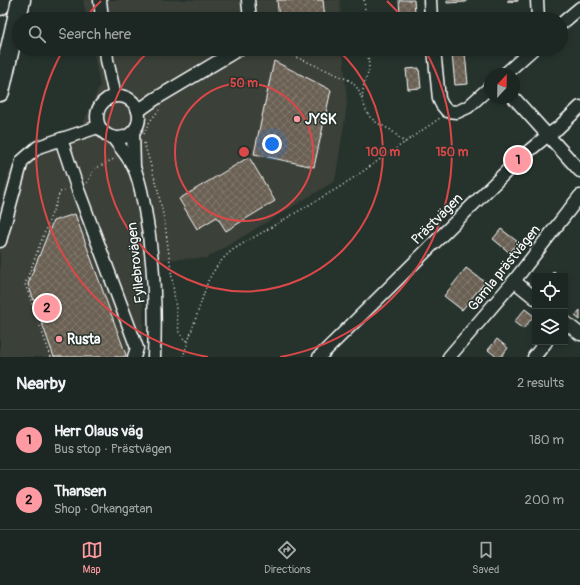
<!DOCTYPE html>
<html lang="en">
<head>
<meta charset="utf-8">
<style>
  :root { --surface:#1c2622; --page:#252e2a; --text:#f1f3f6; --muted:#a0a5a5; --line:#3a4340; --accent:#ff9aa2 }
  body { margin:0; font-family:Pangolin,sans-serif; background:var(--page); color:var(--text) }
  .controls { position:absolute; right:12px; bottom:12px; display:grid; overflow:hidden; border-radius:0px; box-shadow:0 2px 6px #0003 }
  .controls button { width:36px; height:36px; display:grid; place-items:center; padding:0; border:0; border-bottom:1px solid var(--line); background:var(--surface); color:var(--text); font:20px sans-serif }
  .compass { position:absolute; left:484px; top:68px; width:36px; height:36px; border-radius:50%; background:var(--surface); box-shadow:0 2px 6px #0003; rotate:22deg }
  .you { position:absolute; left:272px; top:144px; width:14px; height:14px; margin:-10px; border:3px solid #fff; border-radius:50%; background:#1a73e8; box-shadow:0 0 0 6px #1a73e833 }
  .badge { display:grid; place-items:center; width:26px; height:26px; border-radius:50%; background:var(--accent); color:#111; font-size:13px; font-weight:700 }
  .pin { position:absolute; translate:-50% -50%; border:2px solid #fff; box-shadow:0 1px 4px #0006 }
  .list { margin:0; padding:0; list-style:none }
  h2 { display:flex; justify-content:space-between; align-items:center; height:52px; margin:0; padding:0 16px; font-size:17px }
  h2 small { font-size:13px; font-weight:400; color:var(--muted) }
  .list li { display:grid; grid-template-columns:26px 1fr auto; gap:12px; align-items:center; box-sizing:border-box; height:60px; padding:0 16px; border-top:1px solid var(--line) }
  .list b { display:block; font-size:15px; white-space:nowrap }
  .list p { margin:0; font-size:13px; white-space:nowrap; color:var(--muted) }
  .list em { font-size:13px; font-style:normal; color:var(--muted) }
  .icon { flex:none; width:22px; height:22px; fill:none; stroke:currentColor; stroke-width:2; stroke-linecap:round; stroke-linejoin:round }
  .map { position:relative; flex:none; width:580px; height:357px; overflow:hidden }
  .search { position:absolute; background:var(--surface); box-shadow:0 2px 6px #0003; left:12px; right:12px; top:12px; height:44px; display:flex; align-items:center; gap:10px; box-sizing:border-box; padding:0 14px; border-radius:22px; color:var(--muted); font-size:15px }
  .sheet { height:172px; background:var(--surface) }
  nav { display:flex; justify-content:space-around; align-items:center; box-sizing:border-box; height:56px; border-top:1px solid var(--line); background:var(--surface); font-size:11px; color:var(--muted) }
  nav a { display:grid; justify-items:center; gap:2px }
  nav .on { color:var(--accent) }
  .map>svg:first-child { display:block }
  .built { fill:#3a4038 }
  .building { fill:url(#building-cross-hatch); stroke:#fff }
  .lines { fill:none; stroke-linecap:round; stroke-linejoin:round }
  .minor-casing { stroke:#fff; stroke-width:15 }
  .highway-casing { stroke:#fff; stroke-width:21 }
  .path { stroke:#fff; stroke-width:1.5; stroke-dasharray:1 3; stroke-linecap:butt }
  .minor { stroke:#26332d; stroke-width:12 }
  .highway { stroke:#26332d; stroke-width:18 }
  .ring { fill:none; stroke:#dc4848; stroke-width:2 }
  .poi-dot { fill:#ff9aa2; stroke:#26332d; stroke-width:1.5 }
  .labels { text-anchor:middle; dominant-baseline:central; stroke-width:3; stroke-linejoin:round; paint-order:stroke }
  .poi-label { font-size:14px; font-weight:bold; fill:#fff; stroke:#26332d; text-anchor:start }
  .street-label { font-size:14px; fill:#fff; stroke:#26332d }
  .centre { fill:#dc4848; stroke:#26332d; stroke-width:2 }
  .ring-label { font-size:12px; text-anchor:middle; font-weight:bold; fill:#dc4848; stroke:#26332d; stroke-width:3; stroke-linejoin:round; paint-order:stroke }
</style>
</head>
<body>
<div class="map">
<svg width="580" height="357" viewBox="0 0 580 357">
  <defs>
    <pattern id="building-cross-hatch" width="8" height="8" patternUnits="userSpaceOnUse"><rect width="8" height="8" fill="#6a6053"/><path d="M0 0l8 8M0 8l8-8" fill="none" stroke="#80786d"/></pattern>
  </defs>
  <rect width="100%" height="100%" fill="#26332d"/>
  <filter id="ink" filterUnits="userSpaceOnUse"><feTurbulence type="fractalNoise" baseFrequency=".025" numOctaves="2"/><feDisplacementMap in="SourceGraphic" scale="8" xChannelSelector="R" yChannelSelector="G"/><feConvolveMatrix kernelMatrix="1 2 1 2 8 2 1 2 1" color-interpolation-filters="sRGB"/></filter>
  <g filter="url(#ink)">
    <g class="built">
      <path d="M83 0H340L341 19H87Z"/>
      <path d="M93 49H343L347 105 335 181 207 258 144 260 143 357H0V209L9 173 20 153 45 136 83 124 100 85Z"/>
    </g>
    <g class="building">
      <path d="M277 0H323L325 19H279Z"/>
      <path d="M399 0H414L415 13 400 15Z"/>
      <path d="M447 0H466V2L447 3Z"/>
      <path d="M508 0H518V1L508 2Z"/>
      <path d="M520 16V19H508V17Z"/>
      <path d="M407 49H418V50L407 51Z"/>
      <path d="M465 53 468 84 455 85 452 54Z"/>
      <path d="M274 61 331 90 314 167 254 154Z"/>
      <path d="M419 68 421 88 408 89 406 69Z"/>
      <path d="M249 157 275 201 226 231 217 217 197 229 179 199Z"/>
      <path d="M75 214 126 355 125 357H54L28 284 53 221Z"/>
      <path d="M501 229 518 242 510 253 493 239Z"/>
      <path d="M466 268 485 282 462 310 444 296Z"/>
      <path d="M554 271 559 276H550Z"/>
      <path d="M525 309 534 316 523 329 514 322Z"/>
      <path d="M580 310V320L575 316Z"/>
      <path d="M497 339 508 348 501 357H497L488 350Z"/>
    </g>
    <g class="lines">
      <defs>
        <g id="minor">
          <path d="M100 0 102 19"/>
          <path d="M248 0 250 19"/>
          <path d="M430 0 431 19"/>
          <path d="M537 0 538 19"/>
          <path d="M561 24 580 8"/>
          <path d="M106 49 107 60 115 96"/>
          <path d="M434 49 439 99 442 105 447 111 457 112 468 107 490 87"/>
          <path d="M505 74 533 49"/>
          <circle cx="118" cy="117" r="21"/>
          <path d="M514 98 580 171"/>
          <path d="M138 111 155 99 239 49"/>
          <path d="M133 132 134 167"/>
          <path d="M61 139 77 187 137 348 134 357"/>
          <path d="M114 139C120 147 128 156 133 166 140 179 142 196 145 210 154 259 156 308 154 357"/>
          <path d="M0 241 22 161 38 147 98 127"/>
          <path d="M514 281 535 298"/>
          <path d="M565 322 580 334"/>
          <path d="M319 357 518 160 548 135 558 128 580 107"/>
          <path d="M449 357 514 281 580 196"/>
          <path d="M534 357 546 342"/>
        </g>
        <g id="highway">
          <path d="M0 6 1 0"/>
          <path d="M0 92 21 0"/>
        </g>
      </defs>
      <use href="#minor" class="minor-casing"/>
      <use href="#highway" class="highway-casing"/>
      <g class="path">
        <path d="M364 0 366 19"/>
        <path d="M274 49 303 60 351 81 358 89 366 110 370 117 377 123 391 130 405 143"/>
        <path d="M362 98 364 83 369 71 368 49"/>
        <path d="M144 134 150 121 159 110"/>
        <path d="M144 143 157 186 165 224 179 332 184 339 188 341"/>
        <path d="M87 183 94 169 116 158"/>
        <path d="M51 357 25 284 60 192 67 190"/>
        <path d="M183 357 208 281C215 268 222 258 234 249L343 185 440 118"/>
      </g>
      <use href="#minor" class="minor"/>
      <use href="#highway" class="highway"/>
    </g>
  </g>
  <g class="ring">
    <circle cx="244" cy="152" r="69"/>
    <path d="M205 19A139 139 0 0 1 283 19M338 50A139 139 0 1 1 150 50"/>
    <path d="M208 357A208 208 0 0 1 63 50M85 18A208 208 0 0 1 101 1M387 1A208 208 0 0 1 403 18M425 50A208 208 0 0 1 280 357"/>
  </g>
  <g class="poi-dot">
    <circle cx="297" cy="119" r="4"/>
    <circle cx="59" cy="339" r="4"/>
  </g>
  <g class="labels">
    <g class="poi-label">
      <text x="305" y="119">JYSK</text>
      <text x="67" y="339">Rusta</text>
    </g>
    <g class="street-label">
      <text transform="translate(437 219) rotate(-45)">Prästvägen</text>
      <text transform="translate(136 263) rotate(-96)">Fyllebrovägen</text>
      <text transform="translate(504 268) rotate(-51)">Gamla prästvägen</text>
    </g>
  </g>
  <circle cx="244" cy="152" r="6" class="centre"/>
  <g class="ring-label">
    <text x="244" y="87">50 m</text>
    <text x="383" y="156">100 m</text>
    <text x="452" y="156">150 m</text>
  </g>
</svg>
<div class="controls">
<button><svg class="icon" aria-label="locate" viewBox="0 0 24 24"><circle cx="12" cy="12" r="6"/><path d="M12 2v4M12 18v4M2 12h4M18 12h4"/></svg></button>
<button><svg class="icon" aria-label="layers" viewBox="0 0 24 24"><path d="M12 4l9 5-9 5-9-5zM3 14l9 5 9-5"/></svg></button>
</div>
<svg class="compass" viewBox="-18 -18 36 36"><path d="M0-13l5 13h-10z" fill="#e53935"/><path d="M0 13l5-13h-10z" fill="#a0a5a5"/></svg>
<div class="you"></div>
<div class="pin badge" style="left:518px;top:160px">1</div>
<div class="pin badge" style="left:47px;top:308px">2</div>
<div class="search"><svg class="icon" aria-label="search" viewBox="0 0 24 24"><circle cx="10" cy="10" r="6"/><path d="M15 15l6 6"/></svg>Search here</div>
</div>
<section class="sheet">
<h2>Nearby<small>2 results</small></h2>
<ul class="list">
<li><span class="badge">1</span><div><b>Herr Olaus väg</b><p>Bus stop · Prästvägen</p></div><em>180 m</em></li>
<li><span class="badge">2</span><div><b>Thansen</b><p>Shop · Orkangatan</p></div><em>200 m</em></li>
</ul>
</section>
<nav>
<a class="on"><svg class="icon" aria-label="map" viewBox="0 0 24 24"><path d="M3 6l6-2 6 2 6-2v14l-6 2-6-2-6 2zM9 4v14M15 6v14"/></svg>Map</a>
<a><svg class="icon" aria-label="directions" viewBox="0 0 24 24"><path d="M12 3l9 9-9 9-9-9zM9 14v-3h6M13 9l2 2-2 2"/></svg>Directions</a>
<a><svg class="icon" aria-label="saved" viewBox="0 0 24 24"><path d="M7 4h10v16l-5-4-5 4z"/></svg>Saved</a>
</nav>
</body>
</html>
